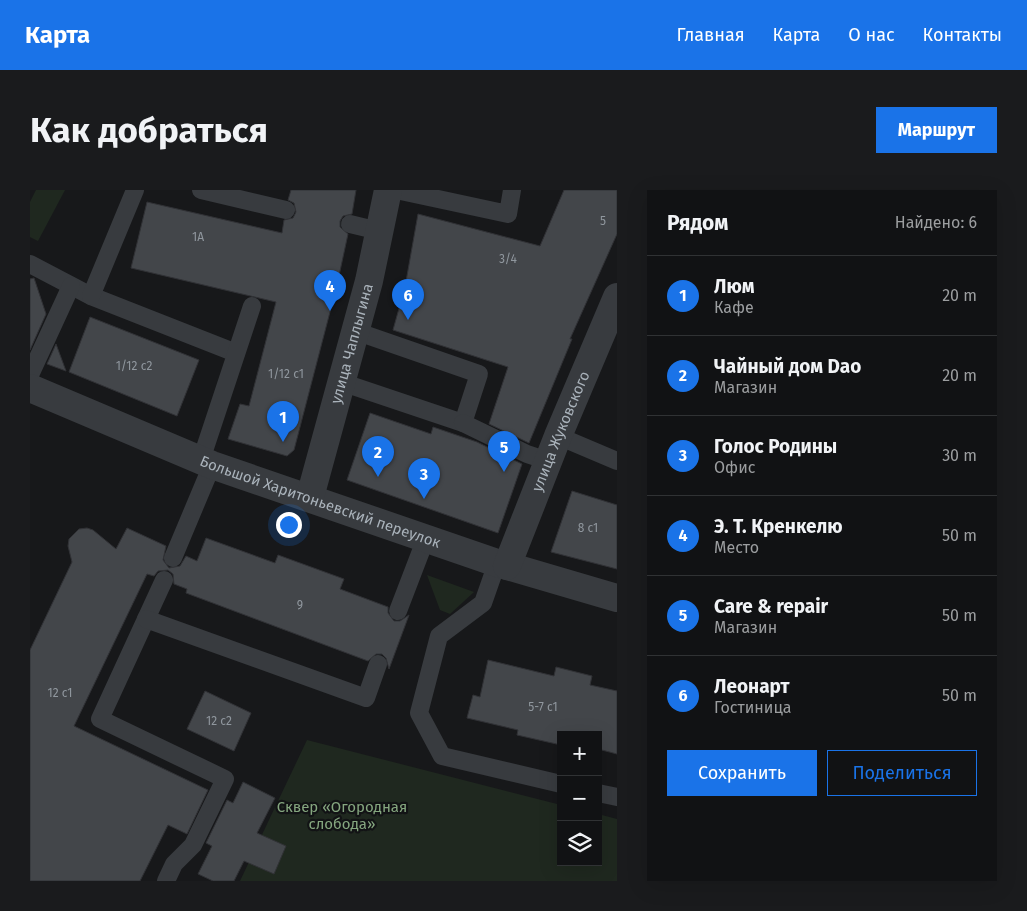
<!DOCTYPE html>
<html lang="ru">
<head>
<meta charset="utf-8">
<style>
  :root { --surface:#111214; --page:#1a1b1d; --text:#f1f3f6; --muted:#9c9ea0; --line:#303234; --accent:#1a73e8 }
  body { margin:0; font-family:"Fira Sans",sans-serif; background:var(--page); color:var(--text) }
  .controls { position:absolute; right:15px; bottom:15px; display:grid; overflow:hidden; border-radius:0px; box-shadow:0 5px 20px #0002 }
  .controls button { width:45px; height:45px; display:grid; place-items:center; padding:0; border:0; border-bottom:1px solid var(--line); background:var(--surface); color:var(--text); font:25px sans-serif }
  .you { position:absolute; left:258px; top:334px; width:18px; height:18px; margin:-12px; border:4px solid #fff; border-radius:50%; background:#1a73e8; box-shadow:0 0 0 8px #1a73e833 }
  .badge { display:grid; place-items:center; width:32px; height:32px; border-radius:50%; background:var(--accent); color:#fff; font-size:16px; font-weight:700 }
  .pin { position:absolute; translate:-50% -41px; filter:drop-shadow(0 1px 2px #0008) }
  .pin::after { content:''; position:absolute; top:26px; width:18px; height:15px; background:inherit; clip-path:polygon(0 0,100% 0,50% 100%) }
  .list { margin:0; padding:0; list-style:none }
  h2 { display:flex; justify-content:space-between; align-items:center; height:65px; margin:0; padding:0 20px; font-size:21px }
  h2 small { font-size:16px; font-weight:400; color:var(--muted) }
  .list li { display:grid; grid-template-columns:32px 1fr auto; gap:15px; align-items:center; box-sizing:border-box; height:80px; padding:0 20px; border-top:1px solid var(--line) }
  .list b { display:block; font-size:19px; white-space:nowrap }
  .list p { margin:0; font-size:16px; white-space:nowrap; color:var(--muted) }
  .list em { font-size:16px; font-style:normal; color:var(--muted) }
  .actions { display:flex; gap:10px; padding:15px 20px }
  .actions a { flex:1; padding:11px 0; border:1px solid var(--accent); border-radius:0px; text-align:center; font-size:18px; color:var(--accent) }
  .actions .main { background:var(--accent); color:#fff }
  .icon { flex:none; width:28px; height:28px; fill:none; stroke:currentColor; stroke-width:2; stroke-linecap:round; stroke-linejoin:round }
  .map { position:relative; flex:none; width:587px; height:691px; overflow:hidden; border-radius:0px }
  header { display:flex; align-items:center; gap:30px; box-sizing:border-box; height:70px; padding:0 25px; background:var(--accent); color:#fff }
  header strong { font-size:24px }
  nav { display:flex; gap:28px; margin-inline-start:auto; font-size:18px }
  .intro { display:flex; align-items:center; justify-content:space-between; box-sizing:border-box; height:120px; padding:0 30px }
  h1 { margin:0; font-size:35px }
  .button { padding:12px 22px; border-radius:0px; background:var(--accent); color:#fff; font-size:18px; font-weight:700 }
  main { display:flex; gap:30px; padding:0 30px }
  aside { flex:1; background:var(--surface); border-radius:0px; box-shadow:0 5px 20px #0002 }
  .map>svg:first-child { display:block }
  .green { fill:#1f281f }
  .building { fill:#43464a; stroke:#313236 }
  .lines { fill:none; stroke-linecap:round; stroke-linejoin:round }
  .lane { stroke:#383b3f; stroke-width:18 }
  .street { stroke:#383b3f; stroke-width:28 }
  .labels { text-anchor:middle; dominant-baseline:central; stroke-width:4.5; stroke-linejoin:round; paint-order:stroke }
  .number-label { font-size:12px; fill:#90979e }
  .street-label { font-size:15px; fill:#a9b2ba; stroke:#121315 }
  .park-label { font-size:15px; fill:#85a67f; stroke:#121315 }
</style>
</head>
<body>
<header>
<strong>Карта</strong>
<nav><a>Главная</a><a>Карта</a><a>О нас</a><a>Контакты</a></nav>
</header>
<div class="intro"><h1>Как добраться</h1><a class="button">Маршрут</a></div>
<main>
<div class="map">
<svg width="587" height="691" viewBox="0 0 587 691">
  <rect width="100%" height="100%" fill="#17181a"/>
  <g class="green">
    <path d="M6 0H35L8 51 0 47V12Z"/>
    <path d="M397 385 444 402 420 424 410 420Z"/>
    <path d="M277 550 531 615V672H568V624L587 629V691H210Z"/>
  </g>
  <g class="building">
    <path d="M261 0H326L322 24 313 26 310 31V37L318 44 307 95 264 260 257 266 198 249 210 214 219 216 246 112 101 78 117 12 252 43 254 30 263 28 266 22 264 13 258 10Z"/>
    <path d="M534 0H587V44L540 149H542L499 253 459 234 478 177 363 140 375 97 388 24 510 56Z"/>
    <path d="M4 88 16 124 0 160V89Z"/>
    <path d="M60 127 169 170 147 226 39 182Z"/>
    <path d="M26 154 36 181 17 174Z"/>
    <path d="M340 223 401 244 403 237 447 252 492 274 468 343 317 290Z"/>
    <path d="M542 301 587 315V379L521 362Z"/>
    <path d="M57 338 63 340 86 359 97 338 136 356 133 370 139 378 150 376 156 366 167 371 176 348 245 373 248 365 314 389 310 399 358 417V423L364 431H370L379 425 359 479 356 468 352 464H346L338 471 156 403 157 399 144 394 143 384 138 380 128 381 124 386 117 384 44 536 178 600 157 644 138 635 110 691H0V460L42 372 38 356 39 349 49 339Z"/>
    <path d="M458 470 524 486 526 477 562 486 560 495 587 501V564L568 559V545H531V555L487 545 488 540 437 528 443 505 450 507Z"/>
    <path d="M175 501 221 523 204 561 157 539Z"/>
    <path d="M213 592 245 608 227 643 256 656 244 684 214 671 204 691H183L168 684 182 656 176 653 197 610 203 613Z"/>
  </g>
  <g class="lines">
    <g class="lane">
      <path d="M171 0 256 20"/>
      <path d="M366 0 478 24 482 0"/>
      <path d="M320 34 349 41"/>
      <path d="M0 74 61 106 206 163"/>
      <path d="M61 106 105 0"/>
      <path d="M0 185 41 96"/>
      <path d="M311 192 433 233 449 184 325 141"/>
      <path d="M433 233 497 264 518 271"/>
      <path d="M528 246 587 271"/>
      <path d="M171 270 222 116"/>
      <path d="M143 368 182 275"/>
      <path d="M467 373 453 413 409 446 389 523 412 566 531 594"/>
      <path d="M134 390 70 529 195 589 163 655 144 674 136 691"/>
      <path d="M368 421 396 348"/>
      <path d="M116 429 336 508 348 474"/>
      <path d="M568 603 587 607"/>
    </g>
    <g class="street">
      <path id="s1" d="M0 198 182 275 467 373 587 408"/>
      <path id="s2" d="M280 307 339 91 358 0"/>
      <path id="s3" d="M477 376 528 246 587 107"/>
    </g>
  </g>
  <g class="labels">
    <g class="number-label">
      <text x="573" y="31">5</text>
      <text x="168" y="47">1А</text>
      <text x="478" y="69">3/4</text>
      <text x="104" y="176">1/12 с2</text>
      <text x="256" y="184">1/12 с1</text>
      <text x="558" y="338">8 с1</text>
      <text x="270" y="415">9</text>
      <text x="30" y="503">12 с1</text>
      <text x="513" y="517">5-7 с1</text>
      <text x="189" y="531">12 с2</text>
    </g>
    <g class="street-label">
      <text stroke="none"><textPath href="#s2" startOffset="159">улица Чаплыгина</textPath></text>
      <text stroke="none"><textPath href="#s3" startOffset="145">улица Жуковского</textPath></text>
      <text stroke="none"><textPath href="#s1" startOffset="312">Большой Харитоньевский переулок</textPath></text>
    </g>
    <g class="park-label">
      <text x="312" y="617">Сквер «Огородная<tspan x="312" dy="17">слобода»</tspan></text>
    </g>
  </g>
</svg>
<div class="controls">
<button>+</button>
<button>−</button>
<button><svg class="icon" aria-label="layers" viewBox="0 0 24 24"><path d="M12 4l9 5-9 5-9-5zM3 14l9 5 9-5"/></svg></button>
</div>
<div class="you"></div>
<div class="pin badge" style="left:253px;top:252px">1</div>
<div class="pin badge" style="left:348px;top:287px">2</div>
<div class="pin badge" style="left:394px;top:309px">3</div>
<div class="pin badge" style="left:300px;top:121px">4</div>
<div class="pin badge" style="left:474px;top:282px">5</div>
<div class="pin badge" style="left:378px;top:130px">6</div>
</div>
<aside>
<h2>Рядом<small>Найдено: 6</small></h2>
<ul class="list">
<li><span class="badge">1</span><div><b>Люм</b><p>Кафе</p></div><em>20 m</em></li>
<li><span class="badge">2</span><div><b>Чайный дом Dao</b><p>Магазин</p></div><em>20 m</em></li>
<li><span class="badge">3</span><div><b>Голос Родины</b><p>Офис</p></div><em>30 m</em></li>
<li><span class="badge">4</span><div><b>Э. Т. Кренкелю</b><p>Место</p></div><em>50 m</em></li>
<li><span class="badge">5</span><div><b>Care &amp; repair</b><p>Магазин</p></div><em>50 m</em></li>
<li><span class="badge">6</span><div><b>Леонарт</b><p>Гостиница</p></div><em>50 m</em></li>
</ul>
<div class="actions"><a class="main">Сохранить</a><a>Поделиться</a></div>
</aside>
</main>
</body>
</html>
